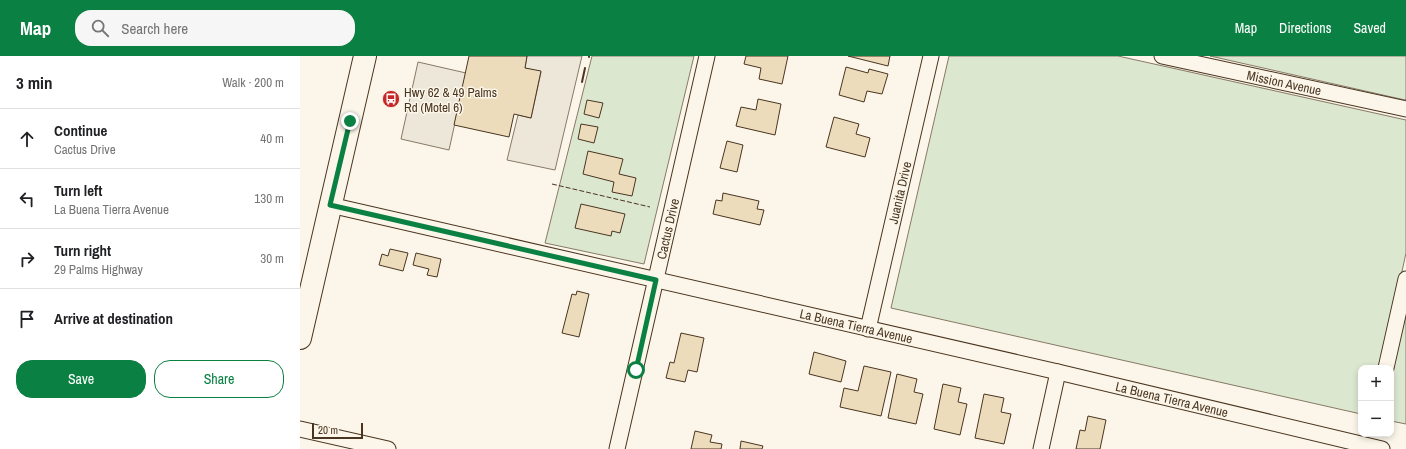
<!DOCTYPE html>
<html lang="en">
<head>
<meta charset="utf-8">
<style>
  :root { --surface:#fff; --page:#f6f6f6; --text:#202124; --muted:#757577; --line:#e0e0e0; --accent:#0b8043 }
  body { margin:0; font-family:"Archivo Narrow",sans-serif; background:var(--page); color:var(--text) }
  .controls { position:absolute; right:12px; bottom:12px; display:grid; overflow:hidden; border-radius:8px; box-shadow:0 2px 6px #0003 }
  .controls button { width:36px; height:36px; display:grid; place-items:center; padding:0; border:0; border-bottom:1px solid var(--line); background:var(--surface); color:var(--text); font:20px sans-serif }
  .scale { position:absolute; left:12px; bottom:10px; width:51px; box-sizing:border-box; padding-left:4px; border:2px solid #4a3520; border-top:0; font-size:11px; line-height:14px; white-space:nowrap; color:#4a3520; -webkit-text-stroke:3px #fbf6e9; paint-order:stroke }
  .stop { position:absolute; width:12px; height:12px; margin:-9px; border:3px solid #0b8043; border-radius:50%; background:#fff }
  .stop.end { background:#0b8043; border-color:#fff; box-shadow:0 1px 4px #0008 }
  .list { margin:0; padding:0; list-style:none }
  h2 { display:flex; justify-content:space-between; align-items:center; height:52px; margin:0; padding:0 16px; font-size:17px }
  h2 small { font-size:13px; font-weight:400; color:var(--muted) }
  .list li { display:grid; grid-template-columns:26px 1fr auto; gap:12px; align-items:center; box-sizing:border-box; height:60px; padding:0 16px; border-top:1px solid var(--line) }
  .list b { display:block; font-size:15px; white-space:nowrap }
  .list p { margin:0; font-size:13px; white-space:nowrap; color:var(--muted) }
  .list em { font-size:13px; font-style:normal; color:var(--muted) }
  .actions { display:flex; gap:8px; padding:12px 16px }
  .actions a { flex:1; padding:9px 0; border:1px solid var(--accent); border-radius:16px; text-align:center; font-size:14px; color:var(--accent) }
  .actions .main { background:var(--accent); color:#fff }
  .icon { flex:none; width:22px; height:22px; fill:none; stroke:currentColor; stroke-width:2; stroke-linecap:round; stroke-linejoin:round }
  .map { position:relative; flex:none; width:1106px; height:393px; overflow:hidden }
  header { display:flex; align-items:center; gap:24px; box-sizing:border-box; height:56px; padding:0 20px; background:var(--accent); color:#fff }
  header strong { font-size:19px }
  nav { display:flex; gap:22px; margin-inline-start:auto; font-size:14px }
  .search { width:280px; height:36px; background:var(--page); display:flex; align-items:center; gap:10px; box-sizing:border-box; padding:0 14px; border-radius:16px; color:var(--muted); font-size:15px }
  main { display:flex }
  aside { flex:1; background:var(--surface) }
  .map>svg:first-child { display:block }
  .green { fill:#dce7d0; stroke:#887966 }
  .parking { fill:#ede7d9; stroke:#887966 }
  .building { fill:#ecdcbc; stroke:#4a3520 }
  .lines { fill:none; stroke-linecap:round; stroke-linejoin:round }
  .street-casing { stroke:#4a3520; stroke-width:17 }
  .primary-casing { stroke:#4a3520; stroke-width:24 }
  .street { stroke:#fbf6e9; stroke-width:15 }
  .primary { stroke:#fbf6e9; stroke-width:22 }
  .fence { stroke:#4a3520; stroke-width:1; stroke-dasharray:5 2; stroke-linecap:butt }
  .wall { stroke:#4a3520; stroke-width:2 }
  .route { stroke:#0b8043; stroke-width:5 }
  .labels { text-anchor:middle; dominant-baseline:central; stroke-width:3; stroke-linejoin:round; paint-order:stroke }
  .street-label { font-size:13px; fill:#4a3520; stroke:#fbf6e9 }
  .poi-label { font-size:13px; fill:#4a3520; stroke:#fbf6e9; text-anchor:start }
</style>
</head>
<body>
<header>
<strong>Map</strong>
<div class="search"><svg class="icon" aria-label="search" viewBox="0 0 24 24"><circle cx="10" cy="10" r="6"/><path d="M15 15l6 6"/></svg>Search here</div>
<nav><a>Map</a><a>Directions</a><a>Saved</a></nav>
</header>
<main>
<aside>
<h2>3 min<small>Walk · 200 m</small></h2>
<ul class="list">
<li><svg class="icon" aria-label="ahead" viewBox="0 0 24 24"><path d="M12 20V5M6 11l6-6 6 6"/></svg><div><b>Continue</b><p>Cactus Drive</p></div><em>40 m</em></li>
<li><svg class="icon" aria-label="left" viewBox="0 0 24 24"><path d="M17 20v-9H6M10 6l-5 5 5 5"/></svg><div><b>Turn left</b><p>La Buena Tierra Avenue</p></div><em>130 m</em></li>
<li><svg class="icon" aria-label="right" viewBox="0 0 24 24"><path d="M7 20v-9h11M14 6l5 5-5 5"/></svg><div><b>Turn right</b><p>29 Palms Highway</p></div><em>30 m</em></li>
<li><svg class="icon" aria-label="arrive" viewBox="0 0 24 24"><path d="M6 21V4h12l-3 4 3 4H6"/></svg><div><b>Arrive at destination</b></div></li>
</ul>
<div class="actions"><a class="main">Save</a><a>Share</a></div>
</aside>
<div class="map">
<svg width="1106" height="393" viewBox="0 0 1106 393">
  <rect width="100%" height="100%" fill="#fbf6e9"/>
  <g class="green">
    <path d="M292 0H394L344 208 245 187Z"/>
    <path d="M649 0H818L1106 64V197L1081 312H1061V358L591 252Z"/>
    <path d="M910 0H1106V43L1105 44Z"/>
    <path d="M1106 252V368L1091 365V321Z"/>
  </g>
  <g class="parking">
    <path d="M227 0H282L255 114 207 104 218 59 231 62 241 16 225 12Z"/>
    <path d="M118 6 166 17 149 94 101 83Z"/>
  </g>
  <g class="building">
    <path d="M169 0H227L225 12 241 15 231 62 214 58 209 81 154 69Z"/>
    <path d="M446 0H488L482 28 459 23 461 12 444 8Z"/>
    <path d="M548 0H590L588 10Z"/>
    <path d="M546 11 568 17 569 13 588 18 582 38 567 35 564 46 539 39Z"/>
    <path d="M458 43 481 48 475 79 436 70 441 51 456 54Z"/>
    <path d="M287 44 303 47 299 62 284 58Z"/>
    <path d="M534 61 559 68 556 78 570 82 565 101 526 91Z"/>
    <path d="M281 68 298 71 294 87 278 83Z"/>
    <path d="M427 85 443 89 437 116 420 112Z"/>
    <path d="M288 95 323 103 319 118 336 122 332 140 312 136 314 126 283 118Z"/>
    <path d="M423 137 459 145 457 153 464 154 460 169 413 158 416 144 422 145Z"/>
    <path d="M281 148 325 158 320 177 312 175 311 180 275 172Z"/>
    <path d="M90 193 108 197 103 215 79 209 82 198 88 200Z"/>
    <path d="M116 197 141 203 137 221 127 219 129 213 113 209Z"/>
    <path d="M277 235 289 238 279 281 262 277 272 238 276 239Z"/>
    <path d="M381 277 404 282 397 316 388 314 385 326 366 322 370 306 374 307Z"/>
    <path d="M514 296 546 305 541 326 509 318Z"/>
    <path d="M564 310 591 316 581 360 540 351 544 332 558 335Z"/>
    <path d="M597 318 617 323 614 336 623 338 616 368 588 362Z"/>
    <path d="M643 328 661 332 658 346 667 348 660 379 634 373Z"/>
    <path d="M684 338 704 342 701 356 711 358 704 388 675 382Z"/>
    <path d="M788 360 806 364 800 393H776L780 374 785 375Z"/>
    <path d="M395 375 412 379 410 386 422 388 421 393H391Z"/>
    <path d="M441 385 463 390 462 393H440Z"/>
  </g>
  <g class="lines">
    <defs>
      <g id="street">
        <path id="s1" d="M862 0 1106 53"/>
        <path id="s2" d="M30 149 758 316 1082 393"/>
        <path id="s3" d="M568 273 631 0"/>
        <path d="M1086 312 1106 223"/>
        <path d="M0 373 88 393"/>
        <path id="s4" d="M317 393 407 0"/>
        <path d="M741 393 758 316"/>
      </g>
      <path id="primary" d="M0 282 65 0"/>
    </defs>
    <use href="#street" class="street-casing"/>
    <use href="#primary" class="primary-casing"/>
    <use href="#street" class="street"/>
    <use href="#primary" class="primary"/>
    <path class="fence" d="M252 128 350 151"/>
    <g class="wall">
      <path d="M289 1V0"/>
      <path d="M282 26 285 12"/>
    </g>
  </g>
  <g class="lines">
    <path class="route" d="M50 65 30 149 356 224 336 314"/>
  </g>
  <defs>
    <symbol id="bus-disc" viewBox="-11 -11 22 22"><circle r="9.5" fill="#c62828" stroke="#fbf6e9"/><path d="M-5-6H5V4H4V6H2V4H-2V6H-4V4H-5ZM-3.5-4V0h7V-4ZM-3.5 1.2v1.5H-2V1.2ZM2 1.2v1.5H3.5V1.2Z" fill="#fff"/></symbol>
  </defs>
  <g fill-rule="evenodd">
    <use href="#bus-disc" x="81" y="33" width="20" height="20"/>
  </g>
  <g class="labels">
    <g class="street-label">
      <text stroke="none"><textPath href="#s1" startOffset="125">Mission Avenue</textPath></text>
      <text stroke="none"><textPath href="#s3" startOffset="140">Juanita Drive</textPath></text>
      <text stroke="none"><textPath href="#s4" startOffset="226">Cactus Drive</textPath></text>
      <text stroke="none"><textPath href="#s2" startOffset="540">La Buena Tierra Avenue</textPath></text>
      <text stroke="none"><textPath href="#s2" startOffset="864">La Buena Tierra Avenue</textPath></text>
    </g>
    <g class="poi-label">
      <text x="104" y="36">Hwy 62 &amp; 49 Palms<tspan x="104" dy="15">Rd (Motel 6)</tspan></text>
    </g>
  </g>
</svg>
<div class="controls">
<button>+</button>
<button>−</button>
</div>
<div class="scale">20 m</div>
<div class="stop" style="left:336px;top:314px"></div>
<div class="stop end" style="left:50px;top:65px"></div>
</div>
</main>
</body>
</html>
